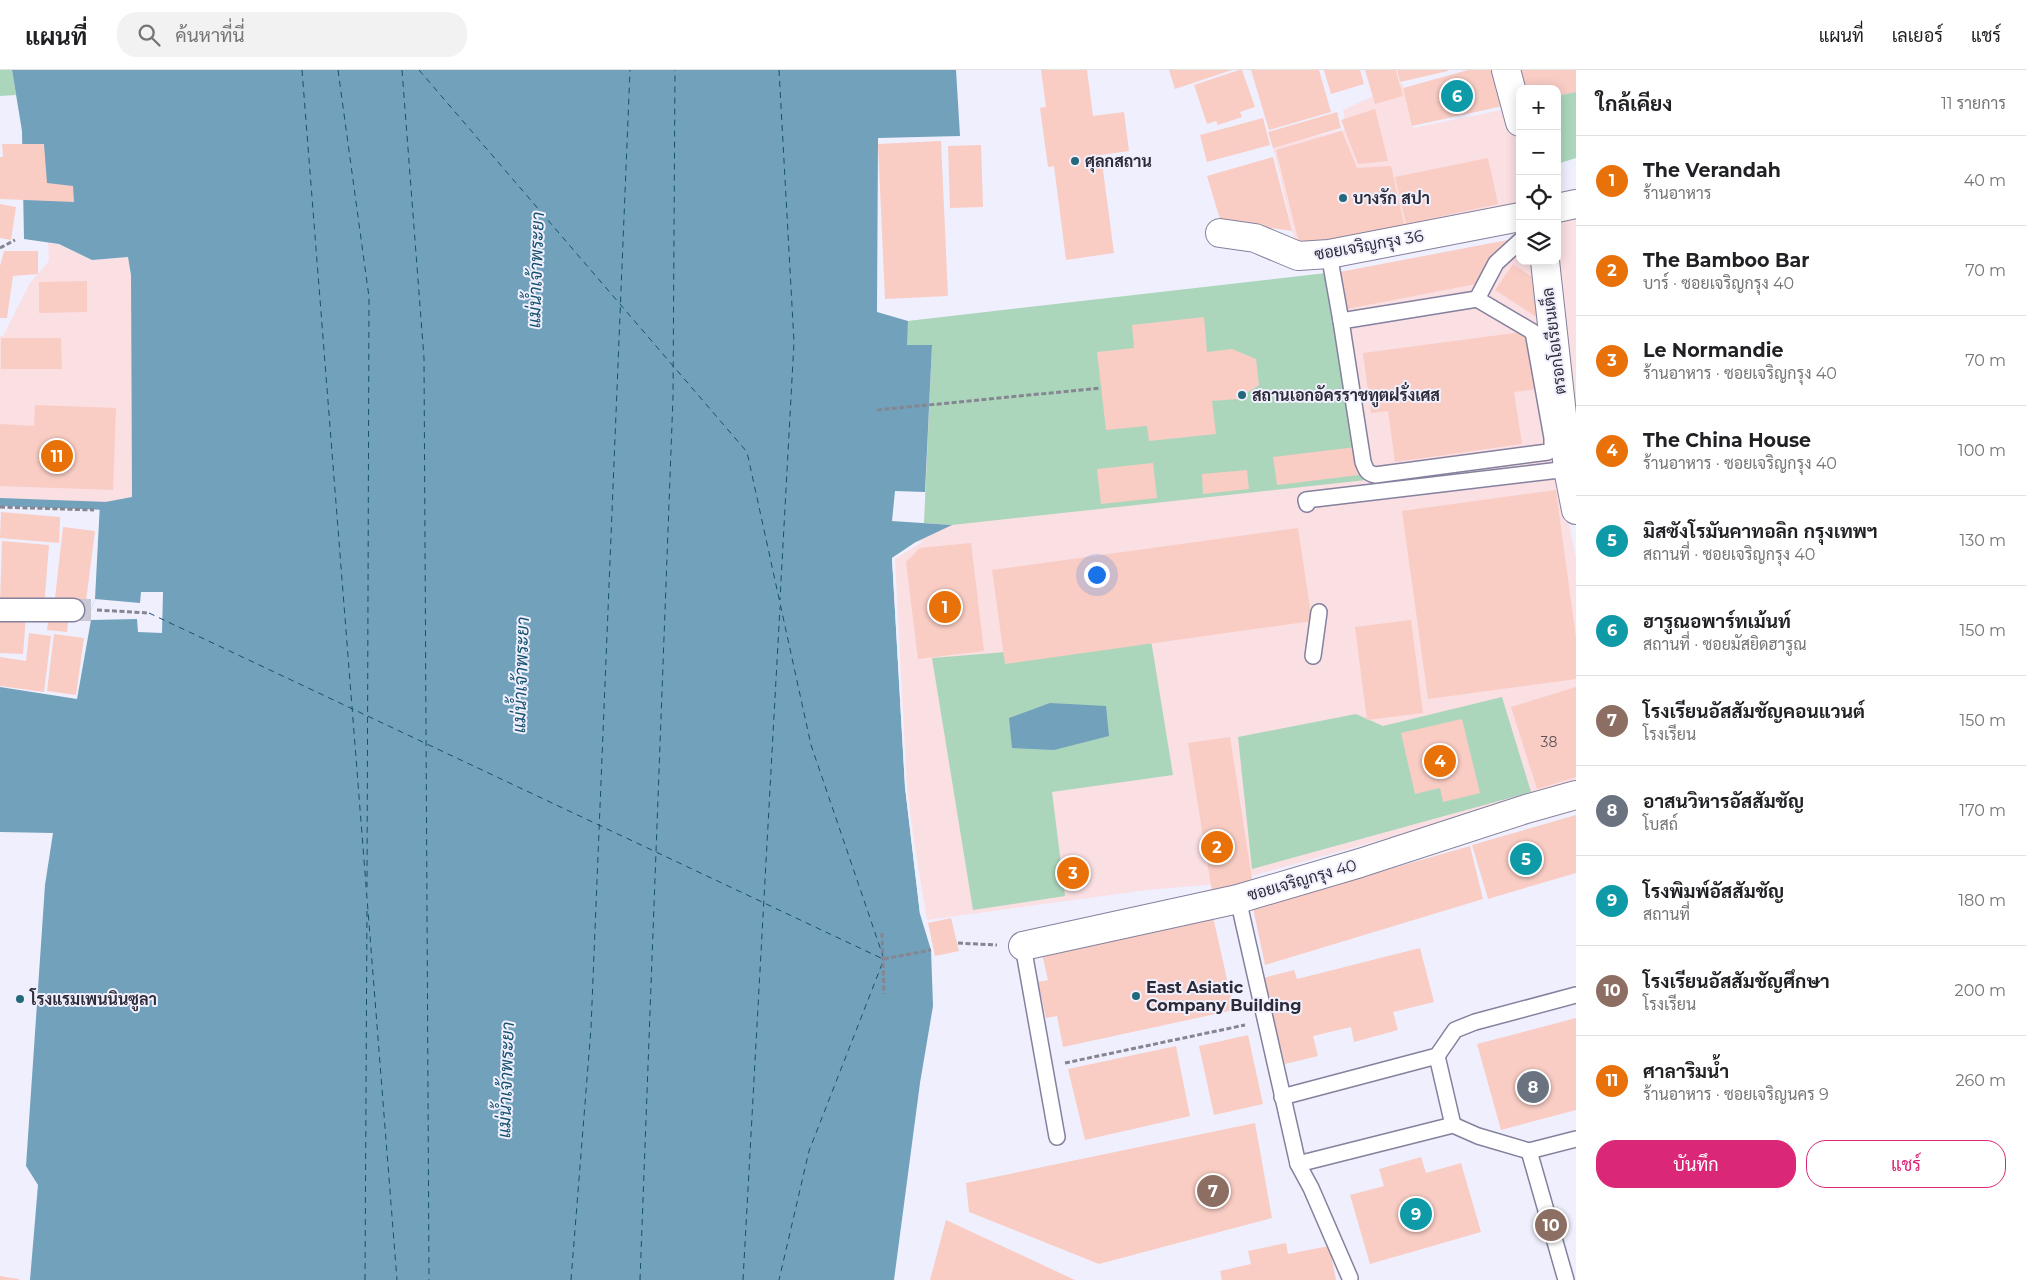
<!DOCTYPE html>
<html lang="th">
<head>
<meta charset="utf-8">
<style>
  :root { --surface:#fff; --page:#f2f2f2; --text:#202124; --muted:#757577; --line:#e0e0e0; --accent:#db2777 }
  body { margin:0; font-family:Montserrat,Sarabun,sans-serif; background:var(--page); color:var(--text) }
  .controls { position:absolute; right:15px; top:15px; display:grid; overflow:hidden; border-radius:10px; box-shadow:0 2px 12px #0003 }
  .controls button { width:45px; height:45px; display:grid; place-items:center; padding:0; border:0; border-bottom:1px solid var(--line); background:var(--surface); color:var(--text); font:25px sans-serif }
  .you { position:absolute; left:1096px; top:504px; width:18px; height:18px; margin:-12px; border:4px solid #fff; border-radius:50%; background:#1a73e8; box-shadow:0 0 0 8px #1a73e833 }
  .badge { display:grid; place-items:center; width:32px; height:32px; border-radius:50%; background:var(--accent); color:#fff; font-size:16px; font-weight:700 }
  .pin { position:absolute; translate:-50% -50%; border:2px solid #fff; box-shadow:0 1px 5px #0006 }
  .list { margin:0; padding:0; list-style:none }
  h2 { display:flex; justify-content:space-between; align-items:center; height:65px; margin:0; padding:0 20px; font-size:21px }
  h2 small { font-size:16px; font-weight:400; color:var(--muted) }
  .list li { display:grid; grid-template-columns:32px 1fr auto; gap:15px; align-items:center; box-sizing:border-box; height:90px; padding:0 20px; border-top:1px solid var(--line) }
  .list b { display:block; font-size:19px; white-space:nowrap }
  .list p { margin:0; font-size:16px; white-space:nowrap; color:var(--muted) }
  .list em { font-size:16px; font-style:normal; color:var(--muted) }
  .actions { display:flex; gap:10px; padding:15px 20px }
  .actions a { flex:1; padding:11px 0; border:1px solid var(--accent); border-radius:20px; text-align:center; font-size:18px; color:var(--accent) }
  .actions .main { background:var(--accent); color:#fff }
  .icon { flex:none; width:28px; height:28px; fill:none; stroke:currentColor; stroke-width:2; stroke-linecap:round; stroke-linejoin:round }
  .map { position:relative; flex:none; width:1576px; height:1210px; overflow:hidden }
  header { display:flex; align-items:center; gap:30px; box-sizing:border-box; height:70px; padding:0 25px; background:var(--surface); border-bottom:1px solid var(--line) }
  header strong { font-size:24px }
  nav { display:flex; gap:28px; margin-inline-start:auto; font-size:18px }
  .search { width:350px; height:45px; background:var(--page); display:flex; align-items:center; gap:12px; box-sizing:border-box; padding:0 18px; border-radius:20px; color:var(--muted); font-size:19px }
  main { display:flex }
  aside { flex:1; background:var(--surface) }
  .map>svg:first-child { display:block }
  .commercial { fill:#fadfe3 }
  .green { fill:#acd6bc }
  .water { fill:#72a1bc }
  .pier { fill:#f0effd }
  .lines { fill:none; stroke-linecap:round; stroke-linejoin:round }
  .stream { stroke:#72a1bc; stroke-width:8 }
  .ferry { stroke:#15516d; stroke-width:1; stroke-dasharray:6 5; stroke-linecap:butt }
  .building { fill:#f9cdc4 }
  .pedestrian-tunnel { stroke:#c9c8d5; stroke-width:22; stroke-dasharray:22 11; stroke-linecap:butt }
  .service-casing { stroke:#84809e; stroke-width:18 }
  .pedestrian-casing { stroke:#84809e; stroke-width:25 }
  .minor-casing { stroke:#84809e; stroke-width:30 }
  .path { stroke:#868592; stroke-width:3; stroke-dasharray:5 2.5; stroke-linecap:butt }
  .service { stroke:#fff; stroke-width:15 }
  .pedestrian { stroke:#fff; stroke-width:22 }
  .minor { stroke:#fff; stroke-width:28 }
  .poi-dot { fill:#246979; stroke:#f0effd; stroke-width:2 }
  .labels { text-anchor:middle; dominant-baseline:central; stroke-width:4; stroke-linejoin:round; paint-order:stroke }
  .number-label { font-size:14px; fill:#60545a }
  .poi-label { font-size:16px; font-weight:bold; fill:#2d2b37; stroke:#f0effd; text-anchor:start }
  .street-label { font-size:16px; fill:#2d2b37; stroke:#f0effd }
  .water-label { font-size:18px; font-style:italic; fill:#15516d; stroke:#f0effd }
</style>
</head>
<body>
<header>
<strong>แผนที่</strong>
<div class="search"><svg class="icon" aria-label="search" viewBox="0 0 24 24"><circle cx="10" cy="10" r="6"/><path d="M15 15l6 6"/></svg>ค้นหาที่นี่</div>
<nav><a>แผนที่</a><a>เลเยอร์</a><a>แชร์</a></nav>
</header>
<main>
<div class="map">
<svg width="1576" height="1210" viewBox="0 0 1576 1210">
  <rect width="100%" height="100%" fill="#f0effd"/>
  <g class="commercial">
    <path d="M1402 13 1413 58 1512 38 1520 69V134L1296 177 1273 76 1347 59 1343 40Z"/>
    <path d="M1576 143V399L1557 191V146Z"/>
    <path d="M1508 170 1520 176V191H1536L1556 385 1576 489V716L1251 806 1252 811 1147 820 927 850 905 717 892 488 916 472 951 455 924 453 932 275H906L908 251 1340 202Z"/>
    <path d="M48 173 59 174 92 190 129 187 131 205 132 428 100 433 0 429V266H3L30 213 49 191Z"/>
  </g>
  <g class="green">
    <path d="M0 0H12L16 25 0 26Z"/>
    <path d="M1513 0H1576V88L1557 94V19Z"/>
    <path d="M1326 203 1366 410 952 455 924 453 932 275H906L908 251Z"/>
    <path d="M1151 570 1173 705 1052 722 1065 826 973 840 932 588Z"/>
    <path d="M1502 627 1531 722 1252 799 1238 667 1356 644 1383 656Z"/>
  </g>
  <g class="water">
    <path d="M12 0H956L960 66 878 68 877 242 908 251 907 275H932L925 422 895 421 892 451 952 455 916 472 892 488 905 717 920 844 931 880 933 936 920 1013 894 1210H30L38 1115 26 1096 45 815 53 763 0 762V617L77 629 91 550V540L95 529 100 433 132 427 131 205 128 187 92 190 59 174 24 169 22 61Z"/>
    <path d="M1050 633 1106 636 1109 666 1054 680 1012 678 1009 648Z"/>
  </g>
  <g class="pier">
    <path d="M924 471 895 489 907 717 923 844H920L905 717 892 488 916 472Z"/>
    <path d="M141 522H163L162 563 138 562 137 549 91 550V540L95 529 140 533Z"/>
  </g>
  <g class="lines">
    <path class="stream" d="M0 432 108 436"/>
    <g class="ferry">
      <path d="M302 0 397 1210"/>
      <path d="M338 0 369 227 367 817"/>
      <path d="M402 0 424 288 429 1210"/>
      <path d="M419 0 747 382 811 675 884 889 809 1081 779 1210"/>
      <path d="M779 0 794 272 780 530"/>
      <path d="M149 543 883 889"/>
      <path d="M365 1210 367 838"/>
      <path d="M571 1210 591 958 630 0"/>
      <path d="M640 1210 673 327 675 0"/>
      <path d="M743 1210 780 537"/>
    </g>
  </g>
  <g class="building">
    <path d="M1041 0H1087L1093 46 1124 42 1129 81 1101 85 1114 183 1066 190 1054 96 1048 97 1040 38 1046 37Z"/>
    <path d="M1169 0H1232L1175 19Z"/>
    <path d="M1239 0H1242L1255 37 1240 42 1242 47 1218 55 1216 51 1207 54 1194 15Z"/>
    <path d="M1251 0H1319L1331 42 1269 60Z"/>
    <path d="M1324 0H1360L1364 14 1331 24Z"/>
    <path d="M1365 0H1396L1403 26 1375 34Z"/>
    <path d="M1397 0H1448V1L1400 12Z"/>
    <path d="M1468 0H1503L1512 34 1412 56 1403 18Z"/>
    <path d="M1517 0H1576V22L1557 26V19H1522Z"/>
    <path d="M1375 39 1388 91 1358 94 1341 50Z"/>
    <path d="M1337 42 1341 58 1273 78 1268 62Z"/>
    <path d="M1263 48 1270 75 1207 92 1200 65Z"/>
    <path d="M1342 61 1357 98 1391 96 1405 158 1300 177 1276 80Z"/>
    <path d="M941 71 948 226 885 229 878 74Z"/>
    <path d="M2 74H44L47 113 73 116 74 132 0 129V87H3Z"/>
    <path d="M981 75 983 137 950 138 948 76Z"/>
    <path d="M1273 87 1292 161 1250 155 1222 156 1207 106Z"/>
    <path d="M1488 88 1498 134 1406 154 1395 107Z"/>
    <path d="M0 134 16 137 11 170 0 168Z"/>
    <path d="M1508 170 1476 214 1347 239 1340 202Z"/>
    <path d="M4 181H38V204L13 206 7 248H0V196Z"/>
    <path d="M1513 194 1539 212 1544 252 1495 220Z"/>
    <path d="M87 211V242L39 243V212Z"/>
    <path d="M1204 247 1207 282 1232 279 1256 289 1259 315 1238 329 1212 331 1216 364 1149 371 1147 356 1106 360 1097 282 1134 278 1132 255Z"/>
    <path d="M1530 261 1538 319 1514 322 1522 374 1395 392 1388 341 1371 343 1363 283Z"/>
    <path d="M1 268H61L62 299H1Z"/>
    <path d="M35 335 116 338 113 420 0 416V354L34 356Z"/>
    <path d="M1356 377 1359 405 1277 415 1273 387Z"/>
    <path d="M1153 393 1157 428 1101 434 1097 399Z"/>
    <path d="M1247 400 1249 419 1203 424 1202 404Z"/>
    <path d="M1556 420 1576 568V609L1428 629 1402 441Z"/>
    <path d="M1 442 60 447 59 473 0 468Z"/>
    <path d="M63 457 95 461 86 531 55 528Z"/>
    <path d="M1298 458 1312 551 1005 594 992 500Z"/>
    <path d="M2 471 49 475 44 537 0 533Z"/>
    <path d="M971 473 984 581 918 589 906 492 920 478Z"/>
    <path d="M73 532 91 533V550L72 549Z"/>
    <path d="M49 543 69 545 67 562 47 560Z"/>
    <path d="M0 545 26 547 23 584 0 583Z"/>
    <path d="M1411 550 1423 643 1367 650 1355 557Z"/>
    <path d="M29 563 51 566 44 622 0 616V587L26 591Z"/>
    <path d="M54 564 84 568 76 625 47 621Z"/>
    <path d="M1576 617V707L1537 719 1511 637Z"/>
    <path d="M1462 649 1480 723 1443 732 1440 718 1415 724 1401 663Z"/>
    <path d="M1230 667 1254 822 1213 828 1188 673Z"/>
    <path d="M1576 745V803L1488 829 1472 775Z"/>
    <path d="M1470 776 1483 829 1265 895 1253 838Z"/>
    <path d="M1213 847 1234 940 1063 977 1057 946 1046 948 1038 912 1048 910 1042 884Z"/>
    <path d="M951 848 959 881 935 886 928 853Z"/>
    <path d="M1420 878 1434 932 1393 942 1398 960 1354 972 1351 957 1313 966 1318 986 1285 994 1263 908 1294 900 1297 909Z"/>
    <path d="M1576 948V1040L1501 1060 1477 974Z"/>
    <path d="M1248 965 1263 1034 1214 1045 1199 976Z"/>
    <path d="M1176 976 1190 1046 1085 1070 1068 999Z"/>
    <path d="M1255 1053 1272 1148 1099 1194 969 1142 966 1113Z"/>
    <path d="M1421 1087 1426 1103 1461 1093 1481 1162 1370 1194 1350 1125 1384 1116 1379 1099Z"/>
    <path d="M946 1150 1075 1210H930Z"/>
    <path d="M1286 1173 1288 1184 1329 1176 1336 1210H1222L1220 1201 1251 1194 1248 1181Z"/>
    <path d="M0 1206 19 1209V1210H0Z"/>
  </g>
  <g class="lines">
    <path class="pedestrian-tunnel" d="M73 540H91"/>
    <defs>
      <g id="service">
        <path d="M1329 184 1341 251 1477 229 1496 193 1520 171"/>
        <path d="M1341 251 1363 392C1366 400 1367 403 1375 405L1548 382 1552 378V368L1533 262 1477 229"/>
        <path d="M1307 434 1306 430 1568 399"/>
        <path d="M1313 586 1319 542"/>
        <path d="M1238 829 1298 1094 1311 1118 1350 1208"/>
        <path d="M1023 876 1057 1067"/>
        <path d="M1437 986 1453 1055"/>
        <path d="M1282 1027 1437 986 1455 960 1475 952 1576 925"/>
        <path d="M1529 1081 1566 1210"/>
        <path d="M1298 1094 1453 1055 1478 1066 1529 1081 1576 1069"/>
      </g>
      <path id="pedestrian" d="M0 540H73"/>
      <g id="minor">
        <path d="M1506 0 1520 52"/>
        <path d="M1557 138 1576 134"/>
        <path d="M1220 163 1255 168 1298 186 1329 184 1520 147"/>
        <path d="M1545 191 1568 399 1576 440"/>
        <path d="M1023 876 1238 829 1360 793 1526 739 1576 725"/>
      </g>
    </defs>
    <use href="#service" class="service-casing"/>
    <use href="#pedestrian" class="pedestrian-casing"/>
    <use href="#minor" class="minor-casing"/>
    <g class="path">
      <path d="M0 178 15 170"/>
      <path d="M877 340 1101 318"/>
      <path d="M0 437 94 440"/>
      <path d="M97 540 149 543"/>
      <path d="M882 863 884 924"/>
      <path d="M958 873 997 875"/>
      <path d="M884 889 931 880"/>
      <path d="M1065 993 1245 955"/>
    </g>
    <use href="#service" class="service"/>
    <use href="#pedestrian" class="pedestrian"/>
    <use href="#minor" class="minor"/>
  </g>
  <g class="poi-dot">
    <circle cx="1075" cy="91" r="5"/>
    <circle cx="1343" cy="128" r="5"/>
    <circle cx="1242" cy="325" r="5"/>
    <circle cx="1136" cy="926" r="5"/>
    <circle cx="20" cy="929" r="5"/>
  </g>
  <g class="labels">
    <g class="number-label">
      <text x="1549" y="672">38</text>
    </g>
    <g class="poi-label">
      <text x="1085" y="91">ศุลกสถาน</text>
      <text x="1353" y="128">บางรัก สปา</text>
      <text x="1252" y="325">สถานเอกอัครราชทูตฝรั่งเศส</text>
      <text x="1146" y="917">East Asiatic<tspan x="1146" dy="18">Company Building</tspan></text>
      <text x="30" y="929">โรงแรมเพนนินซูลา</text>
    </g>
    <g class="street-label">
      <text transform="translate(1369 175) rotate(-10)">ซอยเจริญกรุง 36</text>
      <text transform="translate(1554 271) rotate(-97)">ตรอกโอเรียนเต็ล</text>
      <text transform="translate(1302 810) rotate(-16)">ซอยเจริญกรุง 40</text>
    </g>
    <g class="water-label">
      <text transform="translate(536 200) rotate(-88)">แม่น้ำเจ้าพระยา</text>
      <text transform="translate(521 605) rotate(-88)">แม่น้ำเจ้าพระยา</text>
      <text transform="translate(506 1010) rotate(-88)">แม่น้ำเจ้าพระยา</text>
    </g>
  </g>
</svg>
<div class="controls">
<button>+</button>
<button>−</button>
<button><svg class="icon" aria-label="locate" viewBox="0 0 24 24"><circle cx="12" cy="12" r="6"/><path d="M12 2v4M12 18v4M2 12h4M18 12h4"/></svg></button>
<button><svg class="icon" aria-label="layers" viewBox="0 0 24 24"><path d="M12 4l9 5-9 5-9-5zM3 14l9 5 9-5"/></svg></button>
</div>
<div class="you"></div>
<div class="pin badge" style="left:945px;top:537px;background:#e8710a">1</div>
<div class="pin badge" style="left:1217px;top:777px;background:#e8710a">2</div>
<div class="pin badge" style="left:1073px;top:803px;background:#e8710a">3</div>
<div class="pin badge" style="left:1440px;top:691px;background:#e8710a">4</div>
<div class="pin badge" style="left:1526px;top:789px;background:#0f9aa8">5</div>
<div class="pin badge" style="left:1457px;top:26px;background:#0f9aa8">6</div>
<div class="pin badge" style="left:1213px;top:1121px;background:#8d6e63">7</div>
<div class="pin badge" style="left:1533px;top:1017px;background:#6b7280">8</div>
<div class="pin badge" style="left:1416px;top:1144px;background:#0f9aa8">9</div>
<div class="pin badge" style="left:1551px;top:1155px;background:#8d6e63">10</div>
<div class="pin badge" style="left:57px;top:386px;background:#e8710a">11</div>
</div>
<aside>
<h2>ใกล้เคียง<small>11 รายการ</small></h2>
<ul class="list">
<li><span class="badge" style="background:#e8710a">1</span><div><b>The Verandah</b><p>ร้านอาหาร</p></div><em>40 m</em></li>
<li><span class="badge" style="background:#e8710a">2</span><div><b>The Bamboo Bar</b><p>บาร์ · ซอยเจริญกรุง 40</p></div><em>70 m</em></li>
<li><span class="badge" style="background:#e8710a">3</span><div><b>Le Normandie</b><p>ร้านอาหาร · ซอยเจริญกรุง 40</p></div><em>70 m</em></li>
<li><span class="badge" style="background:#e8710a">4</span><div><b>The China House</b><p>ร้านอาหาร · ซอยเจริญกรุง 40</p></div><em>100 m</em></li>
<li><span class="badge" style="background:#0f9aa8">5</span><div><b>มิสซังโรมันคาทอลิก กรุงเทพฯ</b><p>สถานที่ · ซอยเจริญกรุง 40</p></div><em>130 m</em></li>
<li><span class="badge" style="background:#0f9aa8">6</span><div><b>ฮารูณอพาร์ทเม้นท์</b><p>สถานที่ · ซอยมัสยิดฮารูณ</p></div><em>150 m</em></li>
<li><span class="badge" style="background:#8d6e63">7</span><div><b>โรงเรียนอัสสัมชัญคอนแวนต์</b><p>โรงเรียน</p></div><em>150 m</em></li>
<li><span class="badge" style="background:#6b7280">8</span><div><b>อาสนวิหารอัสสัมชัญ</b><p>โบสถ์</p></div><em>170 m</em></li>
<li><span class="badge" style="background:#0f9aa8">9</span><div><b>โรงพิมพ์อัสสัมชัญ</b><p>สถานที่</p></div><em>180 m</em></li>
<li><span class="badge" style="background:#8d6e63">10</span><div><b>โรงเรียนอัสสัมชัญศึกษา</b><p>โรงเรียน</p></div><em>200 m</em></li>
<li><span class="badge" style="background:#e8710a">11</span><div><b>ศาลาริมน้ำ</b><p>ร้านอาหาร · ซอยเจริญนคร 9</p></div><em>260 m</em></li>
</ul>
<div class="actions"><a class="main">บันทึก</a><a>แชร์</a></div>
</aside>
</main>
</body>
</html>
